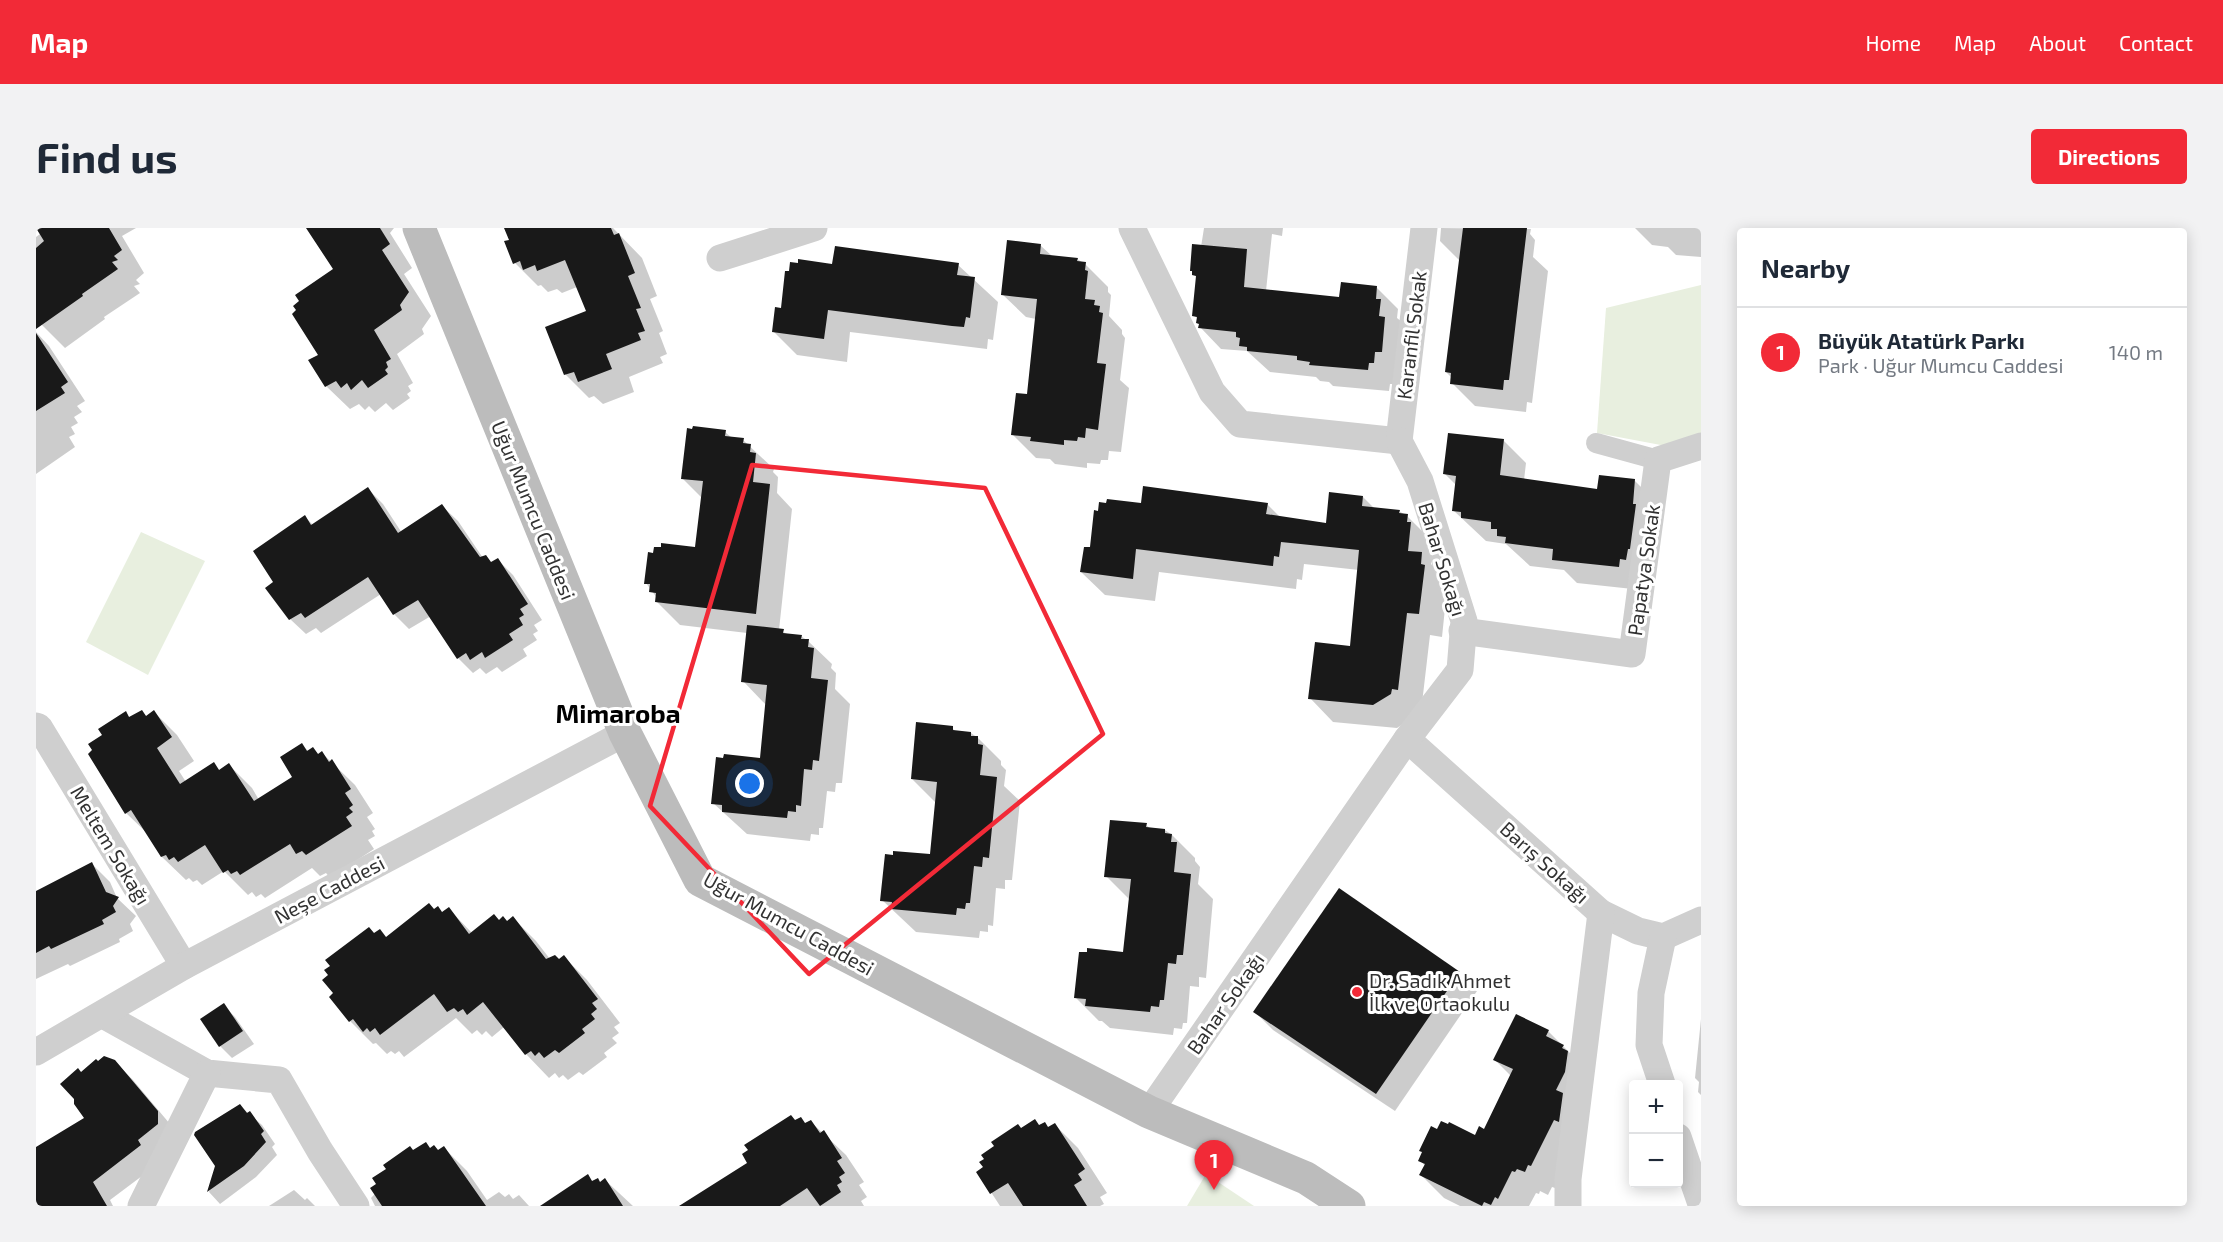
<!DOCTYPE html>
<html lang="en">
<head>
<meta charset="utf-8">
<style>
  :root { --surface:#fff; --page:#f2f2f3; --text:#1f2937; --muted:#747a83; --line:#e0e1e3; --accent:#f22a37 }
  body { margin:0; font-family:"Exo 2",sans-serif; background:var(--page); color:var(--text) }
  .controls { position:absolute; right:18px; bottom:18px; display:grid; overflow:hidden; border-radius:6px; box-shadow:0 3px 15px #0003 }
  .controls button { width:54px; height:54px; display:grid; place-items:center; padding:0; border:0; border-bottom:2px solid var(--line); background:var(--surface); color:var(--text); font:30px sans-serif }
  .you { position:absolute; left:714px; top:556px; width:21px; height:21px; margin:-15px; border:4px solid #fff; border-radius:50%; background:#1a73e8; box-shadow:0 0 0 9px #1a73e833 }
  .badge { display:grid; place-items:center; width:39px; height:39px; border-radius:50%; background:var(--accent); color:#fff; font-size:20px; font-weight:700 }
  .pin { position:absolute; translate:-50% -50px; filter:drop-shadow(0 2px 3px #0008) }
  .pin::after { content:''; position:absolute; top:32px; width:21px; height:18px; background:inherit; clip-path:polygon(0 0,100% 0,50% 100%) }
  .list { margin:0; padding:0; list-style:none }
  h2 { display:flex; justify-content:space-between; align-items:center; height:78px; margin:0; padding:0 24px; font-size:26px }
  h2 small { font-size:20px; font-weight:400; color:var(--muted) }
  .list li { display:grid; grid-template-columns:39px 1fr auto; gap:18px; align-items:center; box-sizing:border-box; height:90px; padding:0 24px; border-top:2px solid var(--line) }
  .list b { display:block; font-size:22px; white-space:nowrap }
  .list p { margin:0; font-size:20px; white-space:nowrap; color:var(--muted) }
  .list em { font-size:20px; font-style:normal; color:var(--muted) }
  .map { position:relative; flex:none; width:1665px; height:978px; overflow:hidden; border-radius:6px }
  header { display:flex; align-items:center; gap:36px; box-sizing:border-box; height:84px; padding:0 30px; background:var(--accent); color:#fff }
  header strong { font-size:28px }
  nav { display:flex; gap:33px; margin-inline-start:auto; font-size:21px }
  .intro { display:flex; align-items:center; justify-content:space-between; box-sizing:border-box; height:144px; padding:0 36px }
  h1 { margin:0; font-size:42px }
  .button { padding:15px 27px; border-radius:6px; background:var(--accent); color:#fff; font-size:21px; font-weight:700 }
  main { display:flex; gap:36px; padding:0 36px }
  aside { flex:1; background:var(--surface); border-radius:6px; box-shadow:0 3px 15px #0003 }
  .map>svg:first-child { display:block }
  .green { fill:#e8efdf }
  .shadow { fill:#0003 }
  .building { fill:#191919 }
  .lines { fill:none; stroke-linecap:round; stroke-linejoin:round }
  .pedestrian { stroke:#cfcfcf; stroke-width:20 }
  .minor { stroke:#cfcfcf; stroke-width:27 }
  .secondary { stroke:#bcbcbc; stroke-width:33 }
  .marked { fill:none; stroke:#f22a37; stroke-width:4.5; stroke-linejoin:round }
  .poi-dot { fill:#f22a37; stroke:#fff; stroke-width:2 }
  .labels { text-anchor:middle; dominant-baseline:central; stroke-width:6; stroke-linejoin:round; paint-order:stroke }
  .street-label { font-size:20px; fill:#323232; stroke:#fff }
  .poi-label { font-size:20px; fill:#323232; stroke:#fff; text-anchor:start }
  .district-label { font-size:26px; font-weight:bold; fill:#000; stroke:#fff }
</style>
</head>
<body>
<header>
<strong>Map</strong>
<nav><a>Home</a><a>Map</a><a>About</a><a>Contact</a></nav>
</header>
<div class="intro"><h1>Find us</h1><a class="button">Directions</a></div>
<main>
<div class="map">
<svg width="1665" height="978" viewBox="0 0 1665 978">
  <rect width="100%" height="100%" fill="#fff"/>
  <g class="green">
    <path d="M1665 57V215L1646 221 1561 205 1570 80Z"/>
    <path d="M105 304 169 333 112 447 50 414Z"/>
    <path d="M1170 946 1218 978H1151Z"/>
  </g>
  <g class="shadow">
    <path d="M0 0H100L86 8 108 45 100 52 104 56 98 58 104 65 68 89 69 91 29 120 6 97 0 88V9L4 6Z"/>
    <path d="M272 0H358L354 5 376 40 368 46 395 88 386 101 388 106 361 126 377 155 372 158 375 163 371 166 374 170 357 182 350 175 339 184 333 178 329 182 323 176 314 181 290 158 274 133 284 127 299 42Z"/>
    <path d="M479 0H577L606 30 621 68 614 71 627 103 623 105 631 126 624 129 627 135 593 149 598 164 567 176 558 168 553 170 530 147 511 100 551 84 541 59 526 65 521 61 512 64 505 57 502 58 479 35 475 12Z"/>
    <path d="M1168 0H1247L1246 8 1236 6 1230 63 1305 70 1340 59 1362 81 1361 90 1366 94 1359 156H1354L1353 163 1297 158 1293 154 1284 153 1280 149 1234 144 1211 123 1185 121 1164 99 1162 91 1158 87 1161 50 1155 42 1165 19Z"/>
    <path d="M1405 0 1495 1 1494 6 1499 12 1497 29 1512 43 1496 175 1491 174 1490 184 1439 178 1416 155V150L1410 144 1425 34 1404 13Z"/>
    <path d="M1599 0H1665V29L1640 27 1632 19 1616 17Z"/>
    <path d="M1004 17 1016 28 1041 31 1049 36 1072 59V64L1075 67 1073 88 1086 102V106L1089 110 1084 152 1093 160 1085 224 1073 223 1072 232H1065L1064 236 1051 235V240L1019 236 1014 231 1000 230 977 207 992 168 1000 91 990 89 966 66Z"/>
    <path d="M797 37H922L962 74 957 112 952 111 951 121 814 104 811 134 761 127 738 104 746 81Z"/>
    <path d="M0 104 13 118 49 173 41 178 46 184 38 189 42 195 35 199 39 206 33 209 39 219 0 246Z"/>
    <path d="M689 204 696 210 707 212 738 241 737 244 742 249 741 265 756 281 743 402 751 406 765 408 772 413 796 436 795 440 800 445 799 461 814 476 806 555H800L799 564 791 563 787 600H783V607L775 606 774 613 711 606 677 575 726 531 731 478 707 453 711 405 644 397 621 374V370L610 355 661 321 666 270 646 250Z"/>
    <path d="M1467 212 1490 235 1488 252 1563 262 1599 253 1622 276 1606 362 1541 355 1528 342 1494 338 1470 316 1450 313 1418 283 1420 257 1409 246Z"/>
    <path d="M332 261 347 276 366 305 406 278 422 293 447 330 456 335 462 332 477 347 506 392 498 397 502 403 497 406 501 412 487 421 491 428 466 444 461 439 450 446 444 440 437 445 422 430 395 388 373 401 358 386 345 366 285 405 280 400 270 406 254 391 240 354 269 289 277 297Z"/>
    <path d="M1327 269 1338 280 1363 283 1371 288 1394 311 1397 319 1395 336 1409 349 1411 361 1406 409 1394 407 1385 484 1361 500 1297 494 1274 470 1316 420 1323 342 1268 336 1266 352 1261 351 1260 361 1123 344 1119 373 1069 367 1045 344 1055 321 1106 277 1231 276 1245 290 1291 297Z"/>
    <path d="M105 483 111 489 118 484 141 507 158 533 143 543 150 554 178 536 184 543 193 537 216 560 223 572 259 549 266 517 273 524 277 521 283 527 286 525 319 557 337 585 331 589 339 601 336 603 339 608 332 612 338 621 294 650 290 645 284 648 276 640 229 670 225 666 220 669 216 664 212 667 188 643 166 657 161 652 157 654 153 650 150 652 126 629 113 607 90 585 68 508 89 485 94 490Z"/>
    <path d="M916 500 920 504 935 505 942 510 965 533V537L970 542 968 558 984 573 976 652H969V661L960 660 957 698 952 697V704L944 703 943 710 880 704 846 672 895 628 900 575 876 551Z"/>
    <path d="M1110 597 1115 601 1129 602 1136 607 1159 630V633L1164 639 1162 656 1177 671 1170 750 1163 749V759L1154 758 1151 795H1147L1146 801 1138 800 1137 807 1074 800 1066 793H1063L1040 770 1089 725 1093 671 1070 648Z"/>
    <path d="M56 636 74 654 81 670 100 688 94 696 97 703 83 711 84 714 34 738 32 736 0 751V665Z"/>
    <path d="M413 681 436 705 463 693 471 695 477 690 500 713 514 731 523 733 528 729 551 752 584 795 578 799 583 805 576 810 581 815 568 825 571 829 547 847 543 844 532 852 527 847 523 850 519 845 513 850 490 826 468 799 456 809 450 803 446 807 441 802 436 806 420 790 368 829 363 823 359 826 355 823 351 826 340 815 337 816 314 793 295 769 339 706 351 710 398 683 407 685Z"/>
    <path d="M1423 745 1441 763 1359 883 1237 802 1219 784Z"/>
    <path d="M187 777 199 789 218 816 196 830 184 818 166 791Z"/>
    <path d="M1665 791V867L1662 864 1663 854 1659 850Z"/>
    <path d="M1512 803 1550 841 1519 960 1516 959 1512 967 1504 963 1503 966 1500 965 1493 978H1424L1408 970 1385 947 1389 938 1384 932 1402 903 1439 909 1449 903 1475 848 1459 832Z"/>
    <path d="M78 833 97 852 139 902 122 936 74 972 77 978H1L0 928 50 891 46 846Z"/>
    <path d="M204 878 226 897 239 916 236 919 241 927 220 949 184 976 173 964Z"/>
    <path d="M774 893 810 927 828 954 823 957 831 969 825 973 828 978H669L760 894 770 896Z"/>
    <path d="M1019 897 1042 920 1071 965 1064 969 1068 976 1064 978H964L942 944 986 902 1004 898 1013 900Z"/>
    <path d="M408 920 431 943 451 972 463 964 469 969 473 966 477 971 483 967 493 978H339L335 970 378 924 395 921 403 923Z"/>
    <path d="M551 948 557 954 565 955 569 952 597 978H507Z"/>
    <path d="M258 962 269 972 271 970 279 978H233Z"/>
  </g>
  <g class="building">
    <path d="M0 0H73L86 22 78 28 82 32 76 34 82 41 46 66 47 68 0 101V20L8 13Z"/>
    <path d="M270 0H344L354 16 346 22 373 64 364 77 366 82 338 102 355 131 350 134 352 139 349 142 352 146 332 160 326 152 315 162 311 155 305 160 300 153 289 159 272 132 282 127 256 86 260 82 257 78 263 73 259 67 297 41Z"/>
    <path d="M468 0H575L578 7 583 5 599 45 592 48 605 80 600 81 609 103 602 105 605 112 570 126 576 141 542 154 538 144 528 147 509 99 550 83 529 32 501 43 499 37 487 42 484 33 477 36 468 13 473 12Z"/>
    <path d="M1427 0H1491L1473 152H1468L1467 162 1414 156 1415 145 1409 144Z"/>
    <path d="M971 12 1005 16 1004 26 1042 30 1041 33 1050 34 1049 42 1052 43 1049 71 1059 72 1058 77 1064 78 1063 84 1067 85 1061 135 1070 136 1062 202 1050 200 1049 210 1042 209 1041 213 1028 212V217L994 213 995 209 975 207 980 165 991 166 1001 71 965 67Z"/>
    <path d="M1156 16 1211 21 1208 59 1303 69 1305 54 1341 58 1340 71H1345L1343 88 1349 89 1346 124H1339L1338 135H1333L1332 142 1273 137 1274 134 1261 132V128L1211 123V119L1203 118 1204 110 1200 109V104L1162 100 1163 96 1160 95 1161 89 1156 88 1160 48 1156 47V43H1154Z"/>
    <path d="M799 18 923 35 921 47 939 49 934 90 930 89 928 99 916 98 792 82 788 111 736 104 739 79 745 80 749 43H753L754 34 762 35V31L796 36Z"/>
    <path d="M0 105 32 154 25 159 29 165 0 183Z"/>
    <path d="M657 198 690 202 689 208 708 210 707 215 715 216 714 224 720 225 717 254 734 256 720 386 619 374 620 365 613 364 614 356H608L612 324 617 325 618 319H625V315L659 319 667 253 645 251 651 200 656 201Z"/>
    <path d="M1412 205 1468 211 1464 247 1561 261 1563 247 1599 251 1597 276H1600L1594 321H1592L1590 332 1584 331 1583 339 1516 332 1517 321 1469 315 1470 309 1461 308V301H1455V294L1425 290V284L1416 283 1420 248 1407 246Z"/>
    <path d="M1107 258 1232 275 1230 286 1290 295 1293 264 1327 268 1326 278 1364 282 1363 285 1372 286 1371 294H1375L1372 323 1386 324 1385 336 1389 337 1383 386 1371 385 1362 462 1356 461 1355 466 1337 477 1272 471 1279 414 1314 418 1323 322 1245 314 1243 329 1238 328 1237 338 1100 321 1097 351 1044 344 1048 319H1054L1058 282 1062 283 1063 274 1070 275 1071 271 1105 275Z"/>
    <path d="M332 259 362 305 406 276 444 329 450 327 455 334 462 330 492 376 484 381 488 387 483 390 487 397 473 406 477 412 449 430 446 424 434 432 430 425 421 431 382 372 357 387 332 349 269 390 265 385 253 392 229 360 237 354 217 323 269 287 275 297Z"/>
    <path d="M711 397 748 401 747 405 766 407 765 411H773L772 419 778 420 775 450 792 452 783 533 777 532 776 542 768 541 765 578 760 577V584L752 583 751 590 686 584V577L675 576 680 529 687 530 688 526 724 530 731 457 705 454Z"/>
    <path d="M106 482 110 488 118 482 136 509 121 520 144 556 178 534 183 542 193 535 218 573 256 549 244 529 266 515 271 523 277 519 282 526 286 523 293 534 296 531 315 561 309 565 317 577 313 580 317 584 310 589 316 598 270 627 266 623 260 626 254 616 204 647 201 643 195 646 192 642 187 645 169 617 142 634 138 629 133 632 130 627 125 629 95 582 89 586 52 526 56 522 52 516 66 507 62 501 90 483 93 489Z"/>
    <path d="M880 494 917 498V502L935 504V508H942V516L947 517 944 547 961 549 953 630 947 629 946 639 938 638 934 675H930L929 681 921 680 920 687 855 681 856 674 844 673 849 626 857 627V623L894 626 901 554 875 551Z"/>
    <path d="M1074 592 1111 595 1110 599 1129 601V605L1136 606 1135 614H1141L1138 644 1155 646 1147 727H1141L1140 736 1132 735 1128 772H1124L1123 779 1115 778 1114 784 1049 778 1050 771 1038 770 1043 724H1051V720L1087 724 1095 651 1068 649Z"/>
    <path d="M56 634 70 664 83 669 77 678 80 684 66 692 68 696 15 721 13 718 0 725V663Z"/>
    <path d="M1303 660 1424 744 1340 866 1217 784Z"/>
    <path d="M393 675 398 681 402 678 406 684 413 679 433 706 458 686 463 692 467 688 471 693 477 688 510 731 519 727 523 731 528 727 562 771 556 775 561 781 555 786 559 791 546 801 549 805 523 825 519 822 508 830 503 824 499 828 495 823 489 827 447 774 431 787 427 781 422 784 418 780 411 784 398 766 344 807 339 800 334 804 331 800 327 804 317 791 313 794 293 769 297 765 286 752 292 747 288 742 294 738 289 732 333 699 338 705 344 701 350 709Z"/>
    <path d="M188 775 207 803 183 819 164 791Z"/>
    <path d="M1480 786 1513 802 1510 808 1528 817 1526 820 1532 823 1529 844 1520 862 1527 865 1523 894 1518 892 1495 938 1492 937 1489 944 1481 941 1479 944 1476 943 1462 971 1459 969 1455 977 1448 974 1446 978 1383 947 1389 936 1382 933 1386 924 1383 923 1395 898 1401 901 1405 893 1412 896 1413 894 1439 907 1443 898 1448 901 1477 841 1457 832Z"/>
    <path d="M68 828 79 832 122 883V896L102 912 105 917 57 954 71 978H0V919L48 890 38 876V871L24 856 42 840 45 844 60 831 62 833Z"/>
    <path d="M204 876 211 885 214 883 228 903 225 906 230 914 208 938 171 964 179 938 158 907 159 904Z"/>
    <path d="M755 887 759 892 765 889 769 895 775 892 784 905 788 902 806 930 801 933 809 945 803 949 806 954 801 957 805 964 784 978 771 960 744 978H643L711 935 706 926 712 922 708 917Z"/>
    <path d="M999 891 1003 897 1009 894 1012 899 1019 895 1049 941 1042 946 1046 952 1038 957 1051 978H987L972 955 954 966 940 944 947 939 943 934 948 931 945 927 958 918 955 914 982 896 985 900Z"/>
    <path d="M390 914 394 920 398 917 402 922 408 918 450 978H346L334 960 340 956 336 950 350 941 347 937 374 918 377 922Z"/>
    <path d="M552 946 556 953 562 950 564 954 569 950 587 978H504Z"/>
  </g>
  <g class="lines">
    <path class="pedestrian" d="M1560 215 1622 232"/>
    <g class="minor">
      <path d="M1096 0 1176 164 1204 196 1363 213"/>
      <path d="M684 30 778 0"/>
      <path d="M1363 213 1388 0"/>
      <path d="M1426 403 1596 426 1622 232 1665 218"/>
      <path d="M0 498 3 499 148 738"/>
      <path d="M1371 511 1565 685 1602 703 1627 709 1665 692"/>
      <path d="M67 787 171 845 243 852 284 923 320 978"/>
      <path d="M0 824 148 738 589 505"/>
      <path d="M1626 856 1613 817 1615 765 1627 709"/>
      <path d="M1113 884 1371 511 1424 442 1428 393 1384 253 1363 213"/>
      <path d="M1642 909 1665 976"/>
      <path d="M105 978 171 845"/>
      <path d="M1532 978V951L1565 685"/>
    </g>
    <path class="secondary" d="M383 0 589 505 664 652 1113 884 1270 950 1313 978"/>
  </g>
  <path class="marked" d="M716 237 949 260 1067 506 773 746 614 578Z"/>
  <circle class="poi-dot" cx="1321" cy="764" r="6"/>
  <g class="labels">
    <g class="street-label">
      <text transform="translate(1375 107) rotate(-83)">Karanfil Sokak</text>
      <text transform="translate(498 282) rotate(68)">Uğur Mumcu Caddesi</text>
      <text transform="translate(1407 331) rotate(73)">Bahar Sokağı</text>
      <text transform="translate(1607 342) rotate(-82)">Papatya Sokak</text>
      <text transform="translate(75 617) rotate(59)">Meltem Sokağı</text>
      <text transform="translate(1509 634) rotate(42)">Barış Sokağı</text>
      <text transform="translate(293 661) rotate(-28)">Neşe Caddesi</text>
      <text transform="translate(753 695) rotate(29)">Uğur Mumcu Caddesi</text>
      <text transform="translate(1189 775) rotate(-55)">Bahar Sokağı</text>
    </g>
    <g class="poi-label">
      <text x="1333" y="752">Dr. Sadık Ahmet<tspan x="1333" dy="23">İlk ve Ortaokulu</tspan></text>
    </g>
    <g class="district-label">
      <text x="582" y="484">Mimaroba</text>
    </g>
  </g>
</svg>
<div class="controls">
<button>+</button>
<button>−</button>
</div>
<div class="you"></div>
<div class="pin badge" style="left:1178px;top:962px">1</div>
</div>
<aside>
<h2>Nearby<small></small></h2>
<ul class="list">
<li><span class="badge">1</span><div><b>Büyük Atatürk Parkı</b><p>Park · Uğur Mumcu Caddesi</p></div><em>140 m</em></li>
</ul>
</aside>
</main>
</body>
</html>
